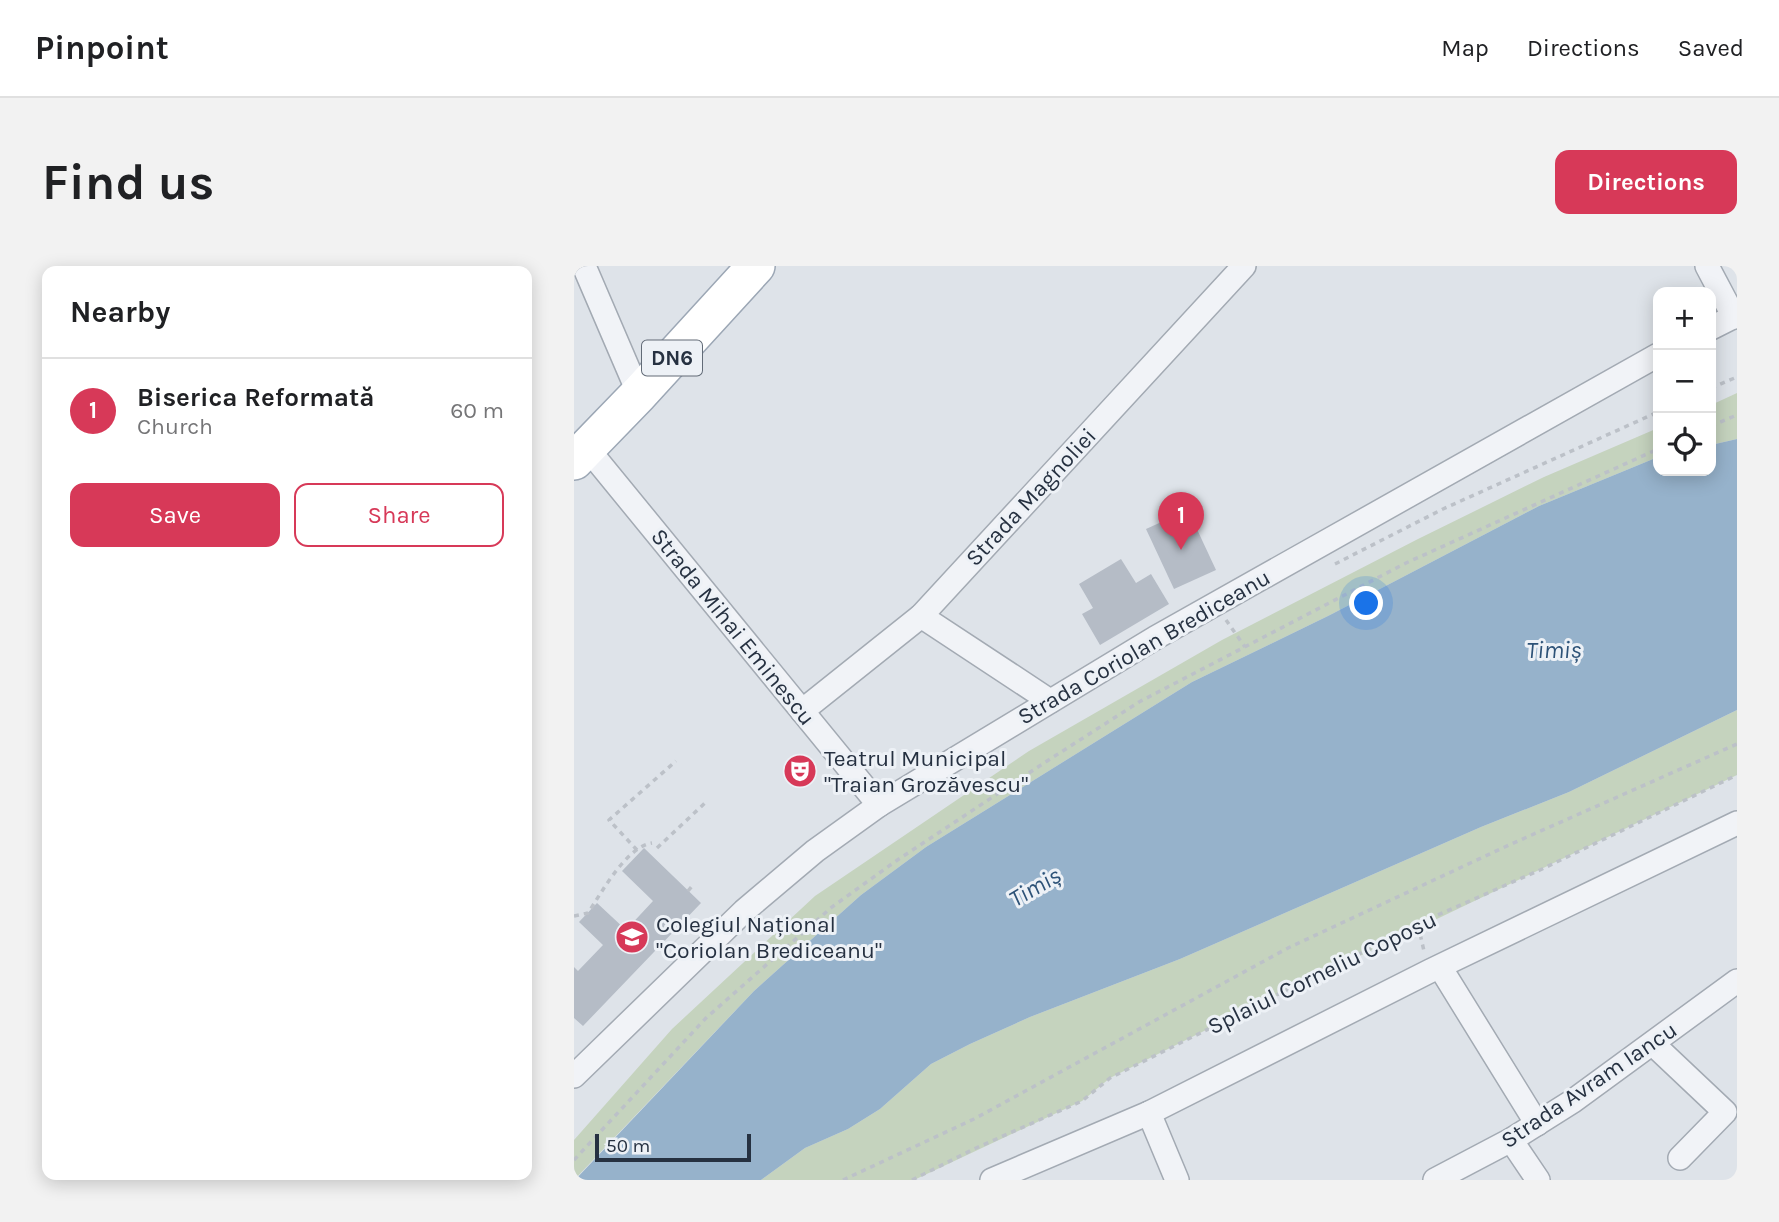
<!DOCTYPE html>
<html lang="en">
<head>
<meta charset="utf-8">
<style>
  :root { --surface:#fff; --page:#f2f2f2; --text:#202124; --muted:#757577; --line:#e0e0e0; --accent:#d73958 }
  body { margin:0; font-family:Karla,sans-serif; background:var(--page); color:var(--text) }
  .controls { position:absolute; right:21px; top:21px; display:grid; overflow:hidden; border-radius:14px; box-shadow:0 4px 18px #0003 }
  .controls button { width:63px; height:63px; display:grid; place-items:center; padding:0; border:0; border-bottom:2px solid var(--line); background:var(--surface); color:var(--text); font:35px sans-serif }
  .scale { position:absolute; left:21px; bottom:18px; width:156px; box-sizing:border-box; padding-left:7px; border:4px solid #263141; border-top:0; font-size:19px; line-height:24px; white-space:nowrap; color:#263141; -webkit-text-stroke:5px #edf1f6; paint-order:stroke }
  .you { position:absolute; left:793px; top:338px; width:24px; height:24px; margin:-18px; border:5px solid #fff; border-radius:50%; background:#1a73e8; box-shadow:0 0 0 10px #1a73e833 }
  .badge { display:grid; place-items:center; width:46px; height:46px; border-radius:50%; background:var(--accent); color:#fff; font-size:23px; font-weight:700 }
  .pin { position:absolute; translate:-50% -58px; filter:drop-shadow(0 2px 4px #0008) }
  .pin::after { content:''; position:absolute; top:37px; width:24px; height:21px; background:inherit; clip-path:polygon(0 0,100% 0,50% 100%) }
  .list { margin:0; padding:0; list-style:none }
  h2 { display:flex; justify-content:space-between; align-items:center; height:91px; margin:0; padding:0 28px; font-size:30px }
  h2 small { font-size:23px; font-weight:400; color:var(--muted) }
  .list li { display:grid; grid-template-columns:46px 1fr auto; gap:21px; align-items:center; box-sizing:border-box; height:105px; padding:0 28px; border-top:2px solid var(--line) }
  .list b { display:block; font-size:26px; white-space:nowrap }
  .list p { margin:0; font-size:23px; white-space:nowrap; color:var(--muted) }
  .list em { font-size:23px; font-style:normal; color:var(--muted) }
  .actions { display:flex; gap:14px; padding:21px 28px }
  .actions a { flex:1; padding:16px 0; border:2px solid var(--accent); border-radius:14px; text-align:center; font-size:24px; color:var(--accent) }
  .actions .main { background:var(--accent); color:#fff }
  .icon { flex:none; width:38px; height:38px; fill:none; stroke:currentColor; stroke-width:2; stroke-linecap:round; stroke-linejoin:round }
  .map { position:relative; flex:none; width:1163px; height:914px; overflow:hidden; border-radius:14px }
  header { display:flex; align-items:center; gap:42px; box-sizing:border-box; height:98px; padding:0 35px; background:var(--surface); border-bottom:2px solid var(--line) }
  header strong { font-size:33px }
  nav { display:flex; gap:38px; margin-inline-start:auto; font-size:24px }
  .intro { display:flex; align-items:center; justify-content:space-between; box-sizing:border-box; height:168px; padding:0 42px }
  h1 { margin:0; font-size:49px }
  .button { padding:18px 32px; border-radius:14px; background:var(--accent); color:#fff; font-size:24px; font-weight:700 }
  main { display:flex; gap:42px; padding:0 42px }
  aside { flex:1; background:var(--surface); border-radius:14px; box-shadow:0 4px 18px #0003 }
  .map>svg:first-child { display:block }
  .green { fill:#c5d3be }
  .water { fill:#96b2cb }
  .building { fill:#b5bcc6 }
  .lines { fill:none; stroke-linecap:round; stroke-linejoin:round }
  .street-casing { stroke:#a3aab3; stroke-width:26 }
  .primary-casing { stroke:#9ca7b5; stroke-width:40 }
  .path { stroke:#bcc1c8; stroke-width:3.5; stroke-dasharray:5 5; stroke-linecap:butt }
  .street { stroke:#f1f3f7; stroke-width:23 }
  .primary { stroke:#fff; stroke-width:37 }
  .labels { text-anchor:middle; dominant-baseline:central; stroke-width:6; stroke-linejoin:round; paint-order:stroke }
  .shield { fill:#edf1f6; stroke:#626b77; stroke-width:2 }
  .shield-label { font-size:21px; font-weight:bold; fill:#263141 }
  .street-label { font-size:23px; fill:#263141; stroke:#edf1f6 }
  .poi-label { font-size:23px; fill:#263141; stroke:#edf1f6; text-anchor:start }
  .water-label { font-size:24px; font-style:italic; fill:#2d5277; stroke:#edf1f6 }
</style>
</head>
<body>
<header>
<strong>Pinpoint</strong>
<nav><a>Map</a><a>Directions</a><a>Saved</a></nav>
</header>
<div class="intro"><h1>Find us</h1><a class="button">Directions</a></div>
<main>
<aside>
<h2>Nearby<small></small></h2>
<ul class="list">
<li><span class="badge">1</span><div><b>Biserica Reformată</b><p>Church</p></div><em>60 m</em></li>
</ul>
<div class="actions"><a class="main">Save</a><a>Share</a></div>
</aside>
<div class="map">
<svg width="1163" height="914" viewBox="0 0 1163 914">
  <rect width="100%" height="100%" fill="#dee3e9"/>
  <g class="green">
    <path d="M1163 127V173L1137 179V139Z"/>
    <path d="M1084 162V191L965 240 756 349 618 416 352 581 287 629 180 725 0 914V874L98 763 241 630 455 485 648 374 844 273 970 211Z"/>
    <path d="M1163 444V509L650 755 536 812 508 835 340 914H187L231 882 274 863 306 843 357 798 396 778 456 751 606 693 907 561 995 526Z"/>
  </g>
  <path class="water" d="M1163 173V444L995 526 907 561 606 693 456 751 396 778 357 798 306 843 274 863 231 882 187 914H1L180 725 287 629 352 581 618 416 756 349 965 240 1084 191V205H1137V179Z"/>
  <g class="building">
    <path d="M614 244 642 304 600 323 572 263Z"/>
    <path d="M547 293 562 317 577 308 595 338 526 379 508 348 519 342 505 318Z"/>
    <path d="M70 582 127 637 9 760 0 752V701L4 705 29 679 5 656 23 637 52 664 79 635 48 605Z"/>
  </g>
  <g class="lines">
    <defs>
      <g id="street">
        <path d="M10 0 65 128"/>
        <path d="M1133 0 1160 51"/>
        <path d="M1137 62 1163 49"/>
        <path d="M13 182 305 539"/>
        <path d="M347 350 476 435"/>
        <path d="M228 445 347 350 670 0"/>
        <path d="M866 701 963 858"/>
        <path d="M1079 778 1151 846 1106 892"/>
        <path d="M0 810 170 645 241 585 305 539 581 372 1084 89"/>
        <path d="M575 847 603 914"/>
        <path d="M937 874 964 914"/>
        <path d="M418 914 575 847 856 705 1163 557"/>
        <path d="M861 914 937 874 999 835 1163 715"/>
      </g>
      <path id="primary" d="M0 195 65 128 182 0"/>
    </defs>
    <use href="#street" class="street-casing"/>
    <use href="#primary" class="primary-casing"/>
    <g class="path">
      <path d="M1137 122 1163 111"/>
      <path d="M1137 160 1163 149"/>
      <path d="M761 298 869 243 1084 146"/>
      <path d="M652 354 671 381"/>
      <path d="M83 582 132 536"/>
      <path d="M63 584 35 554 102 495"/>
      <path d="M114 625 119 619"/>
      <path d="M0 650 14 647C28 626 52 581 78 577"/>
      <path d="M844 659 850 685"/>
      <path d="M0 894 132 752 258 641 322 595 470 497 565 436 832 297 1084 183"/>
      <path d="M269 914 400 853 714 682 935 579 1163 478"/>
      <path d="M338 914 402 882 508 835 536 812 857 652 966 604 1163 509"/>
    </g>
    <use href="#street" class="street"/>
    <use href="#primary" class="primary"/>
  </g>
  <defs>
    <symbol id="theatre-disc" viewBox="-11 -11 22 22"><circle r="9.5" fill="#d73958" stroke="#edf1f6"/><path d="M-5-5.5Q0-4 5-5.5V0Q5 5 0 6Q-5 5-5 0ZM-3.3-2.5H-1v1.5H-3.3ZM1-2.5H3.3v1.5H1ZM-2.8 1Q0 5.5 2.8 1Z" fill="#fff"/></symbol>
    <symbol id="school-disc" viewBox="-11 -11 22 22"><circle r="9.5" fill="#d73958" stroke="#edf1f6"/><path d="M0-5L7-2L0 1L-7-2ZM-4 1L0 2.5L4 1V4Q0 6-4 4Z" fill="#fff"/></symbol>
  </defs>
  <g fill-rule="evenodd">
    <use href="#theatre-disc" x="207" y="486" width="38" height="38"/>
    <use href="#school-disc" x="39" y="652" width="38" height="38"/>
  </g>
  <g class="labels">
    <rect class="shield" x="68" y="74.5" width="60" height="35" rx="5"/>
    <g class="shield-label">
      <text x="98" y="92">DN6</text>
    </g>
    <g class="street-label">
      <text transform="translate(457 231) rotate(-47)">Strada Magnoliei</text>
      <text transform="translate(159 361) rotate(51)">Strada Mihai Eminescu</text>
      <text transform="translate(570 381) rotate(-30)">Strada Coriolan Brediceanu</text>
      <text transform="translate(748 707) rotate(-26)">Splaiul Corneliu Coposu</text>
      <text transform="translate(1015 819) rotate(-34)">Strada Avram Iancu</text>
    </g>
    <g class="poi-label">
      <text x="250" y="492">Teatrul Municipal<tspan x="250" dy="26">"Traian Grozăvescu"</tspan></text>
      <text x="82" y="658">Colegiul Național<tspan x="82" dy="26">"Coriolan Brediceanu"</tspan></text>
    </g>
    <g class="water-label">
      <text x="980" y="384">Timiș</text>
      <text transform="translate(461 621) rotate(-30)">Timiș</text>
    </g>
  </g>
</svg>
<div class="controls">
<button>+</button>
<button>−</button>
<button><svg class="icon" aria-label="locate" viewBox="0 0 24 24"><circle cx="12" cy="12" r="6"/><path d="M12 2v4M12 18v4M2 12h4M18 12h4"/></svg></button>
</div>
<div class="scale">50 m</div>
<div class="you"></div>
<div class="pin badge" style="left:607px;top:284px">1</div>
</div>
</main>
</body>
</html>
